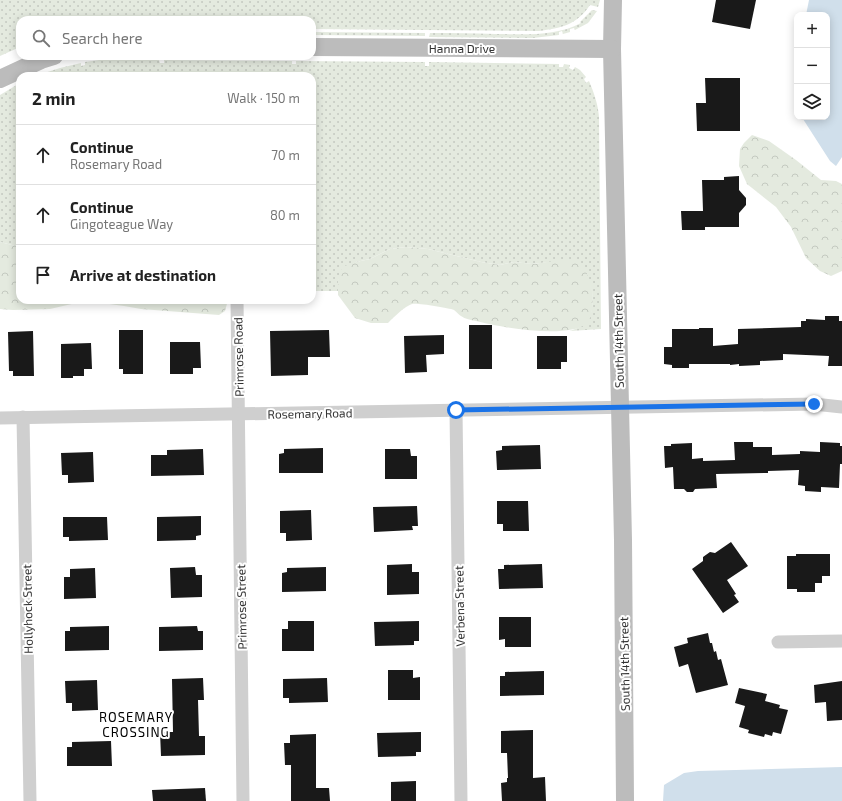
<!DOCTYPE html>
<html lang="en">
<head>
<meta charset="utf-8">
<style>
  :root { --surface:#fff; --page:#f6f6f6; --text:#222; --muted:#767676; --line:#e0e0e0 }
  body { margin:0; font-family:"Exo 2",sans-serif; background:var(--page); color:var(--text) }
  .controls { position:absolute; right:12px; top:12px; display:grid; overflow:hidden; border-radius:8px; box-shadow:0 2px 10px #0003 }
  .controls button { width:36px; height:36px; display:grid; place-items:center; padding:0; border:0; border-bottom:1px solid var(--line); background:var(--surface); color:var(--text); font:20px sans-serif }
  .stop { position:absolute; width:12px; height:12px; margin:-9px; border:3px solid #1a73e8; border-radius:50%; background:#fff }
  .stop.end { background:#1a73e8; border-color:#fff; box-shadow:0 1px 4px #0008 }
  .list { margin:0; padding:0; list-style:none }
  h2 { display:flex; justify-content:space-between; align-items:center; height:52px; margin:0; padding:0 16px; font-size:17px }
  h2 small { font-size:13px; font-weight:400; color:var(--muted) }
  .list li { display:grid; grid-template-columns:26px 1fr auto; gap:12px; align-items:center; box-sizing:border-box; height:60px; padding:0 16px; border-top:1px solid var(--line) }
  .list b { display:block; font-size:15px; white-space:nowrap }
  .list p { margin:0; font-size:13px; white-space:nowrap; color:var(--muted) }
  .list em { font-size:13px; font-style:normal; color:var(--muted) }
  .icon { flex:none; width:22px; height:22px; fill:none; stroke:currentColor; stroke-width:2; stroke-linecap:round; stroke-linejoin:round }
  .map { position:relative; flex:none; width:842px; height:801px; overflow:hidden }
  .search { position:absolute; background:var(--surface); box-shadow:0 2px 10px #0003; left:16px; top:16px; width:300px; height:44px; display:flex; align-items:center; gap:10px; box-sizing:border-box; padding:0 14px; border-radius:12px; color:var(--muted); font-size:15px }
  .panel { position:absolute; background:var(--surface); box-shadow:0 2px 10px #0003; left:16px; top:72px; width:300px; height:232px; border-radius:12px }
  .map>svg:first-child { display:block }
  .grass { fill:url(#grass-dots) }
  .forest { fill:url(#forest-crowns) }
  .water { fill:#d0dfeb }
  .building { fill:#191919 }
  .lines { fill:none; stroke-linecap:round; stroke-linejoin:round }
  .street { stroke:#cfcfcf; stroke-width:13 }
  .secondary { stroke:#bcbcbc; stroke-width:18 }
  .route { stroke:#1a73e8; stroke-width:5 }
  .labels { text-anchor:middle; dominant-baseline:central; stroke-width:4; stroke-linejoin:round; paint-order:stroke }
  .street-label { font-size:12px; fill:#323232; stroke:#fff }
  .neighbourhood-label { font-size:13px; letter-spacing:1px; fill:#000; stroke:#fff }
</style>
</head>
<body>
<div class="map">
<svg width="842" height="801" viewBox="0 0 842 801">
  <defs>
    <pattern id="grass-dots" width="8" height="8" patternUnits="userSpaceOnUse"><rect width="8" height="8" fill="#e4eadf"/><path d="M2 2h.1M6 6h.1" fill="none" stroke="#c4c9c0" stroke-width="1.8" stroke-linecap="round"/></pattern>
    <pattern id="forest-crowns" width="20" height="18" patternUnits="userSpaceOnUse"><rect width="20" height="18" fill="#e4eadf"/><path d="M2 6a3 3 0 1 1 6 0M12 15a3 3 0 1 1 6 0" fill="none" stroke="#c4c9c0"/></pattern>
  </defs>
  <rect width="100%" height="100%" fill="#fff"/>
  <g class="grass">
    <path d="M0 0H600L598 7 590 5C577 25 561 28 539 31L312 29V20H20V47L0 56Z"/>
    <path d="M592 10 597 11 588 23 575 30 574 28 570 29V32L563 34 562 31 559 32V35L533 38 429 37 430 33C452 33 473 33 495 34 524 34 555 37 581 23L580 22Z"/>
    <path d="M312 32 425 33V36L312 35Z"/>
    <path d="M99 60H159L160 63H164V60L292 61V64H296V61L425 62V66H429V62L559 64V67H563L564 64 570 65 569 68 573 70 575 67 580 70 586 77 584 79 586 83 589 81C594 93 598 104 599 117L601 329 570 331C593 323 593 312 592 290L550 262 532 264 514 262 500 265 481 262 428 249 406 247 390 249 370 259 356 262 338 280V291H312V76H35L60 68 81 63V66L85 65V62Z"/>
    <path d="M20 83V247L0 242V95Z"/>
  </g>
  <g class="forest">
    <path d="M752 135 769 141 796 160 821 180 836 181 842 184V271L831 276 820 271 806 258 791 227 776 207 747 184 739 166 740 149 744 143Z"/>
    <path d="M0 242 20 247V300H228L225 311 219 315 141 309 124 306 102 303H76L50 309 13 310 0 309Z"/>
    <path d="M406 247 428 249 481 262 500 265 514 262 533 264 568 259 580 262C591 280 594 288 592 310 591 315 590 321 586 324 567 339 499 327 476 321 471 320 465 319 461 316 459 315 457 312 454 310 448 308 419 303 412 304 405 306 394 317 388 323H371L355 318 338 295V280L342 267 356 262 370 259 390 249Z"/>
  </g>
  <g class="water">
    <path d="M809 0H842V157L836 166 830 161 803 119V117H827V15H806Z"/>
    <path d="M842 767V801H663L664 785 684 773 698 771Z"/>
  </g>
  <g class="building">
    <path d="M716 0H756L750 29 712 22Z"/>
    <path d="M705 78H740V131H697L696 103H706Z"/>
    <path d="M739 176V190L746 198V205L739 213V227H705V230H682L681 211H703L702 180H724V177Z"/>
    <path d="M825 316H839V321H842V366H828L829 356 783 354V360L760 361V365L739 366V364L730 365V364H689V368H672V365L664 364V347H672V329H699V328H713V346L738 344V329L801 327V321H806V319L825 320Z"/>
    <rect x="469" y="325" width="23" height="44"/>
    <path d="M119 330H143V374H123V369H119Z"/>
    <path d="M329 330 330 357H308V375L271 376 270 331Z"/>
    <path d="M33 331 34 376H13V371H9L8 332Z"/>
    <path d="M444 335V354L426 355 427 372 405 373 404 336Z"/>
    <path d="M537 336H567V362H561V369H537Z"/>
    <path d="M170 342H200L201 368H193V374H170Z"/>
    <path d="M91 343 92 369H84V376H73V378H61V344Z"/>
    <path d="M734 442H753V447H772V455L800 454V451L820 452V442L840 443V446H842V464H840L839 488 821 487V492L805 491V486L798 485 799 470 768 471V473L716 474 717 488 695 489 693 492H687L684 489H674L673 467 665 468 664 446H671V444L692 443V459L703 458V461L735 460Z"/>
    <path d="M540 445 541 469 497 470 496 451 502 450V446Z"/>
    <path d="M323 448V473H279V454L284 453V449Z"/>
    <path d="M203 449 204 475 151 476V455H167V450Z"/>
    <path d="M385 449H410L411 456H417V479H385Z"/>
    <path d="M93 452 94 482 68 483V475H62L61 453Z"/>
    <path d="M497 501H528L529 531H503V524H497Z"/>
    <path d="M417 506 418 526H412L413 530 374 532 373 507Z"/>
    <path d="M311 510 312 540 286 541V533H280V511Z"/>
    <path d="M201 516V535L196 536V540L157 541V517Z"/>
    <path d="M63 517H107L108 540 69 541V537H63Z"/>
    <path d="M731 542 748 566 727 580 736 594 734 595 739 602 723 613 692 569 703 561V557L710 552 715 553Z"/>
    <path d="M796 554H830V576H822V583H815V592H797V589H787V556H796Z"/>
    <path d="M412 564V572H419V594L387 595V565Z"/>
    <path d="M542 564 543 588 499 589 498 569H504V565Z"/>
    <path d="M195 567 196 575H202V597L171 598 170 568Z"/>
    <path d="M326 567V591L282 592V573L287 572V568Z"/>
    <path d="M95 568 96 598 64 599V577H70V569Z"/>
    <path d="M499 617H531V647H505V639L499 640Z"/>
    <path d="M288 621H314V651H282V629H288Z"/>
    <path d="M419 621V641H414V645L375 646 374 622Z"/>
    <path d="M109 626V650L65 651V631H70V627Z"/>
    <path d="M197 626 198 631H203V650L159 651V627Z"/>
    <path d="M708 633 710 643H712L714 652 716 651 718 660 721 659 728 685 696 693 688 664 679 667 674 647 688 643 687 638Z"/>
    <path d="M388 670H413V678L420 677V700H388Z"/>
    <path d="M544 671V695L500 696V676H505V672Z"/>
    <path d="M203 678 204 700H198L199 736H205V755L161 756 160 732H173L172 679Z"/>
    <path d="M327 678 328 702 289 703V698H283V679Z"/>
    <path d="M97 680 98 710 72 711V703H66L65 681Z"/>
    <path d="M842 681V720L827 721 826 702 815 703 814 685Z"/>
    <path d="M739 688 767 694 765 701 780 705 779 708 788 710 781 734 773 732 772 736 765 734 764 737 748 733 749 730 739 727 745 706 735 703Z"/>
    <path d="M533 730V778L545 777 546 801H502L501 783 507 782V778H508L507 753H501V731Z"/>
    <path d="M421 732V752H416V756L378 757 377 733Z"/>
    <path d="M316 734V788H329L330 801H291V765H285L284 743H290V735Z"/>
    <path d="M111 741 112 766H67V747H72V742Z"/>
    <path d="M416 781V801H391V782Z"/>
    <path d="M205 788 206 801H153L152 790Z"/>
  </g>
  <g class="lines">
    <g class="street">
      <path d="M237 300 243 801"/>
      <path d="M456 410 461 801"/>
      <path d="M23 417 30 801"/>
      <path d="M0 418 814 404 842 407"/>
      <path d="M778 642 842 641"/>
    </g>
    <g class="secondary">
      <path d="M613 0 612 49 623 540 625 801"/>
      <path d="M312 47 612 49"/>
      <path d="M0 79 41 60 54 56"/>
    </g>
  </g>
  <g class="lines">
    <path class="route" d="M456 410 814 404"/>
  </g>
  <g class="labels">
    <g class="street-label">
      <text x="462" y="48">Hanna Drive</text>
      <text transform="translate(618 341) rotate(-91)">South 14th Street</text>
      <text transform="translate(238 357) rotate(-91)">Primrose Road</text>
      <text transform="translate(310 413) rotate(-1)">Rosemary Road</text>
      <text transform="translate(459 606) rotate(-91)">Verbena Street</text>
      <text transform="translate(241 607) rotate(-91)">Primrose Street</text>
      <text transform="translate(27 609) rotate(-91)">Hollyhock Street</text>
      <text transform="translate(624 664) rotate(-91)">South 14th Street</text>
    </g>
    <g class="neighbourhood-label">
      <text x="136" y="717">ROSEMARY<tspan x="136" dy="15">CROSSING</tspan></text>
    </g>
  </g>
</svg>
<div class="controls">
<button>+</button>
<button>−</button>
<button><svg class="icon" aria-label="layers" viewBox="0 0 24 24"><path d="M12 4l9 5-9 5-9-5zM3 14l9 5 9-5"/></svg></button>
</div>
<div class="stop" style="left:456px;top:410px"></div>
<div class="stop end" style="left:814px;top:404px"></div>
<div class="search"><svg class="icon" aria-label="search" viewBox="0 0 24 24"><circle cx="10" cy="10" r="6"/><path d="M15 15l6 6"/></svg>Search here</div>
<section class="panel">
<h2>2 min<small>Walk · 150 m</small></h2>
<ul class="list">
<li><svg class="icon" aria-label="ahead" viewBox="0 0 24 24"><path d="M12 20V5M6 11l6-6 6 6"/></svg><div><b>Continue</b><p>Rosemary Road</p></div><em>70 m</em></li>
<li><svg class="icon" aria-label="ahead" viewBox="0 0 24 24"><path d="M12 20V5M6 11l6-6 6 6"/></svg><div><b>Continue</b><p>Gingoteague Way</p></div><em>80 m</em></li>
<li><svg class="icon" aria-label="arrive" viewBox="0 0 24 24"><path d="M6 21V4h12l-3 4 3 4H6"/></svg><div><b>Arrive at destination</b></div></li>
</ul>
</section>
</div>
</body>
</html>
